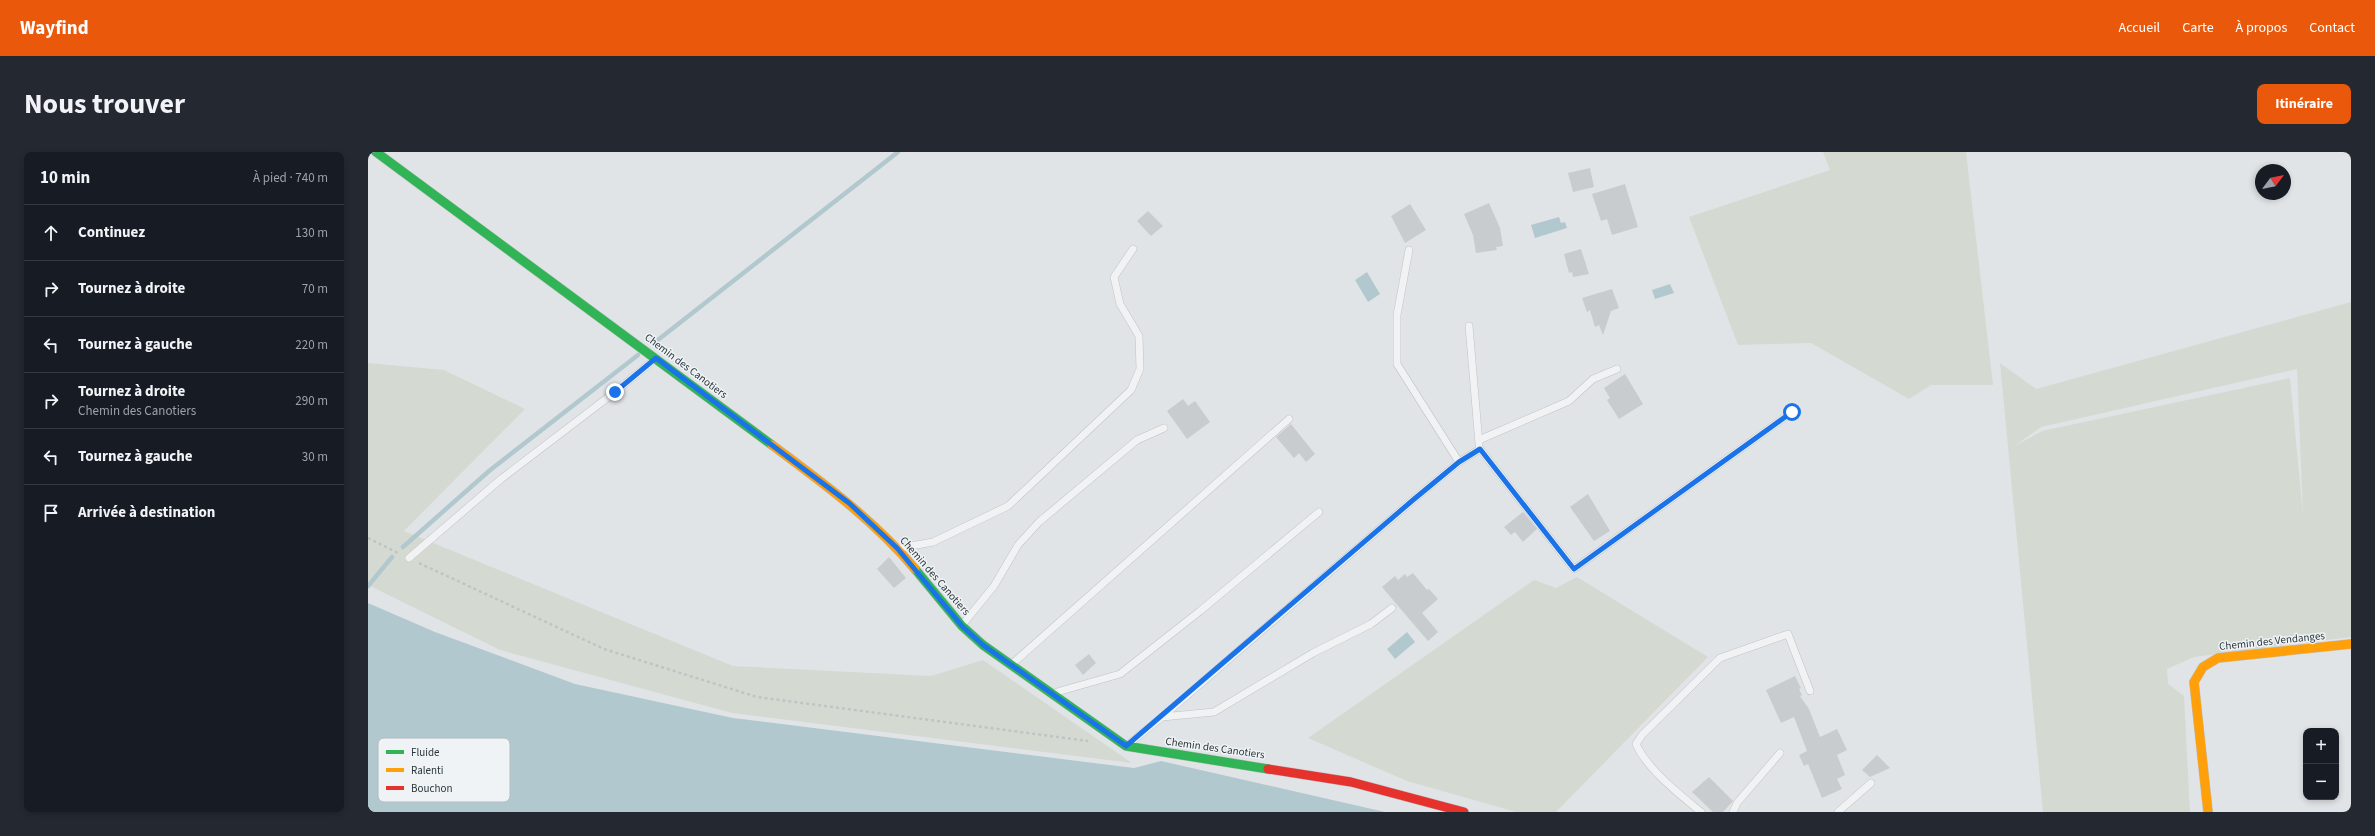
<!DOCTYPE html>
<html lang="fr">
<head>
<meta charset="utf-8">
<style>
  :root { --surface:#171b24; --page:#242831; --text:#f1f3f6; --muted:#9ea1a6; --line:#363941; --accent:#ea580c }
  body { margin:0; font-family:"Source Sans 3",sans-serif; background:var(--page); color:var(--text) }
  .controls { position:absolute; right:12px; bottom:12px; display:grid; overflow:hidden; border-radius:8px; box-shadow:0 2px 6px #0003 }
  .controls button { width:36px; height:36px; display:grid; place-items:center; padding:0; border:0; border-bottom:1px solid var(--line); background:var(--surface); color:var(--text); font:20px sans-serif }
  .compass { position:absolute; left:1887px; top:12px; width:36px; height:36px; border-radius:50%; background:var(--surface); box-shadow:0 2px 6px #0003; rotate:58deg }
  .stop { position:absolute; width:12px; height:12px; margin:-9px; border:3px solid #1a73e8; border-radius:50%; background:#fff }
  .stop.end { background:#1a73e8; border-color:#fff; box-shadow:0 1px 4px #0008 }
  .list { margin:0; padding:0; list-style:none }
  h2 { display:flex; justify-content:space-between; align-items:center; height:52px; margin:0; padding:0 16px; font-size:17px }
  h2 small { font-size:13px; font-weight:400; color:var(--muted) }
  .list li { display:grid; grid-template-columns:26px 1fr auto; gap:12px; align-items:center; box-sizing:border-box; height:56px; padding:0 16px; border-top:1px solid var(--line) }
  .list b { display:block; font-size:15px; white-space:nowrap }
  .list p { margin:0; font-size:13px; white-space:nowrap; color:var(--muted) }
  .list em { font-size:13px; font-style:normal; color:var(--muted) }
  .icon { flex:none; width:22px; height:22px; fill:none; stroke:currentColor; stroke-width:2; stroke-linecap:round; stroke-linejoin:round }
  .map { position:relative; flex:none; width:1983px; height:660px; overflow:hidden; border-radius:8px }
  header { display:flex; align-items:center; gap:24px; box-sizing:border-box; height:56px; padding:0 20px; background:var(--accent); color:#fff }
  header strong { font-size:19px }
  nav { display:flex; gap:22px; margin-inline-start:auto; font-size:14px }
  .intro { display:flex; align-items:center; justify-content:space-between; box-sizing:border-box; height:96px; padding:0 24px }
  h1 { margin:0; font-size:28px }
  .button { padding:10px 18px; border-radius:8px; background:var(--accent); color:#fff; font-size:14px; font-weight:700 }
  main { display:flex; gap:24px; padding:0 24px }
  aside { flex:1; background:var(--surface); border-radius:8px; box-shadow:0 2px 6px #0003 }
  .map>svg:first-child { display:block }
  .green { fill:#d4dad2; fill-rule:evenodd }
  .water { fill:#b2c8cf }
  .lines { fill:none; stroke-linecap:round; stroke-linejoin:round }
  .stream { stroke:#b2c8cf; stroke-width:4.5 }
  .building { fill:#c9ccce }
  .lane-casing { stroke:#c0c2c4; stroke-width:8 }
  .fast-casing { stroke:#c0c2c4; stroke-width:10 }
  .slow-casing { stroke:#c0c2c4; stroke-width:10 }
  .jam-casing { stroke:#c0c2c4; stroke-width:10 }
  .path { stroke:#c0c4c5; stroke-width:2.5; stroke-dasharray:3 3; stroke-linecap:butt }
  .lane { stroke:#f0f2f3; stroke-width:7 }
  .fast { stroke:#30b455; stroke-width:9 }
  .slow { stroke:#ff9f0a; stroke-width:9 }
  .jam { stroke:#e5322d; stroke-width:9 }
  .route { stroke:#1a73e8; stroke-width:5 }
  .labels { text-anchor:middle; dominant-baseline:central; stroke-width:3; stroke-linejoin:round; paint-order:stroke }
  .street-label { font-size:11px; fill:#2a373d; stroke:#eff3f5 }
  .key { fill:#eff3f5; stroke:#b4bbbe; stroke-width:1 }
  .key-label { font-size:11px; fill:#2a373d }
</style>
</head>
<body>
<header>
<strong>Wayfind</strong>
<nav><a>Accueil</a><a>Carte</a><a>À propos</a><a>Contact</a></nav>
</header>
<div class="intro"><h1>Nous trouver</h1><a class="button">Itinéraire</a></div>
<main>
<aside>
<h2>10 min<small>À pied · 740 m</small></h2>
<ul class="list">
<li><svg class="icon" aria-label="ahead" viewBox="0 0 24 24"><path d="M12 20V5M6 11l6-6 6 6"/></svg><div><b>Continuez</b></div><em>130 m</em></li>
<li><svg class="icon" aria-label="right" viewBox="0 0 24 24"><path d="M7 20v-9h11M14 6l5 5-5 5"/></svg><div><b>Tournez à droite</b></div><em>70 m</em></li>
<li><svg class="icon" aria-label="left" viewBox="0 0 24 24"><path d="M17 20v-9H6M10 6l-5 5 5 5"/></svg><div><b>Tournez à gauche</b></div><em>220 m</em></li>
<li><svg class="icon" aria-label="right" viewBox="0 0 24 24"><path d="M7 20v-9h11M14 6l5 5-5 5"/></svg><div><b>Tournez à droite</b><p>Chemin des Canotiers</p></div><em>290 m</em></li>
<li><svg class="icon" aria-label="left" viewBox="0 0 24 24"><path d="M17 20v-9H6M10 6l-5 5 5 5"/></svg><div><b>Tournez à gauche</b></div><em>30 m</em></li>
<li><svg class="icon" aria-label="arrive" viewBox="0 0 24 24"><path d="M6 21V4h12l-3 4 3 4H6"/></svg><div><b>Arrivée à destination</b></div></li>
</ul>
</aside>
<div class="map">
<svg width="1983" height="660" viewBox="0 0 1983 660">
  <rect width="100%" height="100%" fill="#e1e4e6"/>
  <g class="green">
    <path d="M1455 0H1598L1625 233H1563L1541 247 1443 191 1370 193 1321 65 1462 18Z"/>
    <path d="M1983 150V485L1826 505 1799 517 1800 532 1816 544 1822 660H1675L1632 211 1668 237ZM1929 217 1935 363 1922 226 1674 279 1645 295 1673 275Z"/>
    <path d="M0 211 76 218 157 257 36 379 365 514 563 524 615 508 764 611 364 561 132 498 0 433Z"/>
    <path d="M1209 425 1340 505 1188 660H1148L1039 629 940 586 1166 428 1188 436Z"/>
  </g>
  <g class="water">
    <path d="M1191 65 1193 71 1197 70 1199 76 1167 86 1163 73Z"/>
    <path d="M999 120 1012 142 1000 150 987 128Z"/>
    <path d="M1302 132 1306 141 1287 147 1284 138Z"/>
    <path d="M0 451 67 480 207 532 365 566 766 616 793 609 1017 660H0Z"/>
    <path d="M1039 480 1047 490 1027 507 1019 497Z"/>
  </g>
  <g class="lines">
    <g class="stream">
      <path d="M286 191 530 0"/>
      <path d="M35 395 121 319 270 203"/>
      <path d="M0 434 24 405"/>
    </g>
  </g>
  <g class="building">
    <path d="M1222 16 1226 35 1205 40 1200 21Z"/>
    <path d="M1257 32 1270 75 1244 83 1239 67 1233 69 1224 42Z"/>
    <path d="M1121 51 1132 76 1135 94 1128 95 1129 98 1108 101 1105 83 1096 62Z"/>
    <path d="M1042 52 1058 78 1037 91 1023 64Z"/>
    <path d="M780 59 795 74 783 84 769 69Z"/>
    <path d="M1213 97 1221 122 1205 125 1204 120 1201 121 1196 102Z"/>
    <path d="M1244 137 1251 156 1243 159 1235 183 1231 173 1227 175 1222 158 1219 160 1214 146Z"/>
    <path d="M1257 222 1275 252 1251 267 1239 248 1242 246 1236 236Z"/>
    <path d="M815 247 820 254 827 249 842 270 819 287 799 259Z"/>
    <path d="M923 272 947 302 938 310 931 301 926 306 908 285Z"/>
    <path d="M1220 342 1242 379 1226 389 1202 355Z"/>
    <path d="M1155 360 1169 377 1155 390 1147 380 1143 383 1136 375Z"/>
    <path d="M521 405 538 426 526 436 509 417Z"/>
    <path d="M1045 421 1059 438 1061 437 1070 447 1054 461 1070 480 1060 489 1014 435 1027 424 1030 428 1037 422 1039 425Z"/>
    <path d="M721 502 728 511 715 523 707 513Z"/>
    <path d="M1427 524 1433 536 1431 537 1434 543 1432 544 1441 557 1452 585 1469 577 1479 598 1469 603 1477 623 1469 627 1474 637 1454 646 1440 612 1436 614 1431 603 1439 599 1426 565 1413 571 1398 538Z"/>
    <path d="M1509 603 1522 616 1502 625 1494 618Z"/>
    <path d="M1341 625 1365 649 1355 660H1345L1324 640Z"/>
  </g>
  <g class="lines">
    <defs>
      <g id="lane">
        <path d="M1041 98 1029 163V212L1091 310"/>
        <path d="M1101 174 1111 292"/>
        <path d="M1111 288 1201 249 1225 227 1249 217"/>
        <path d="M532 396 565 390 640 354 763 238 772 217 771 184 752 152 746 125 765 97"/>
        <path d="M41 406 133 327 247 240 286 208"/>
        <path d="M595 472 626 434 650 393 671 370 769 288 796 276"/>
        <path d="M644 512 921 267"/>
        <path d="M689 540 752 522 832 459 951 360"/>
        <path d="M794 565 1045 348 1091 310 1112 297 1206 417 1424 260"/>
        <path d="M762 591 794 565 846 560 945 501 1003 472 1024 456"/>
        <path d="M1333 660C1312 643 1279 617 1268 592L1274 583 1352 506 1420 482 1442 539"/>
        <path d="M1365 660 1369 651 1412 601"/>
        <path d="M1470 660 1503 631"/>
      </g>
      <g id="fast">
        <path d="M8 0 404 293"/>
        <path d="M547 417 594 474 615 493 758 594 900 617"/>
      </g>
      <g id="slow">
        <path d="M404 293C455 331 506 368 547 417"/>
        <path d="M1840 660 1826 530 1835 515 1850 506 1983 492"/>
      </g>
      <path id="jam" d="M900 617 983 630 1096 660"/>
    </defs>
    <use href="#lane" class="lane-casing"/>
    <use href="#fast" class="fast-casing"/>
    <use href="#slow" class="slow-casing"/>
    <use href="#jam" class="jam-casing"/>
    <g class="path">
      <path d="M0 386 32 402"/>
      <path d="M51 411 236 497 389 545 720 589"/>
    </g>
    <use href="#lane" class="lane"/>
    <use href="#fast" class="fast"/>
    <use href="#slow" class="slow"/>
    <use href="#jam" class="jam"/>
  </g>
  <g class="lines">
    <path class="route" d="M247 240 288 206 481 351 529 396 594 474 615 493 758 594 1045 348 1091 310 1112 297 1206 417 1424 260"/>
  </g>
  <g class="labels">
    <g class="street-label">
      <text transform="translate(318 214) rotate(37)">Chemin des Canotiers</text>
      <text transform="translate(567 424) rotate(49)">Chemin des Canotiers</text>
      <text transform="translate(1904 489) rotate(-6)">Chemin des Vendanges</text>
      <text transform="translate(847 596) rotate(8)">Chemin des Canotiers</text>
    </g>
  </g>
  <rect x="10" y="586" width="132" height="64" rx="6" class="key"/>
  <rect x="18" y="598" width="18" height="4" fill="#30b455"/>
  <rect x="18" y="616" width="18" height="4" fill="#ff9f0a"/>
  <rect x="18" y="634" width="18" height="4" fill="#e5322d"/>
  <g class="key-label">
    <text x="43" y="604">Fluide</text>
    <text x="43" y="622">Ralenti</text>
    <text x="43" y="640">Bouchon</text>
  </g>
</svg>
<div class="controls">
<button>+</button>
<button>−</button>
</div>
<svg class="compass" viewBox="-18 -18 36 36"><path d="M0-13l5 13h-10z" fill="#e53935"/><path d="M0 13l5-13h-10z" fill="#9ea1a6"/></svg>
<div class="stop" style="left:1424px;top:260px"></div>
<div class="stop end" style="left:247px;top:240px"></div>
</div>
</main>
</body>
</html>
